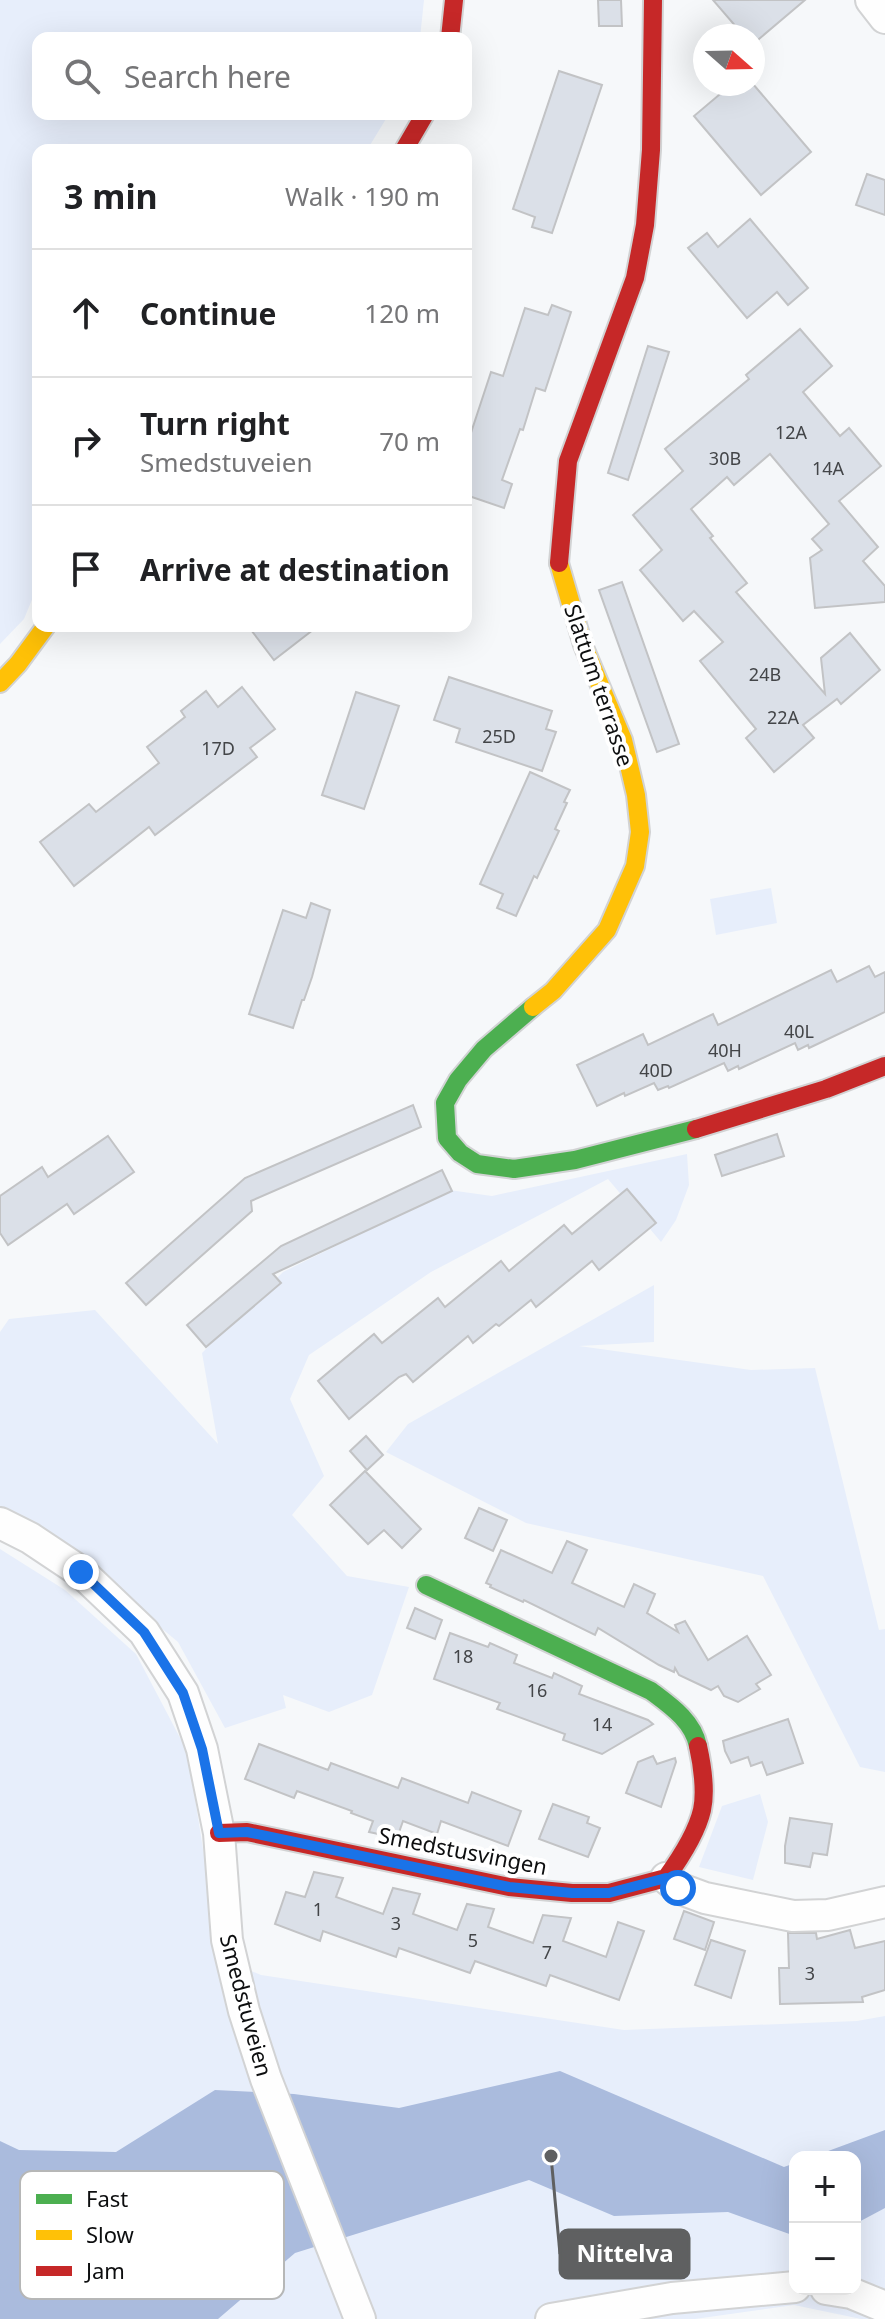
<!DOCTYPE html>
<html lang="en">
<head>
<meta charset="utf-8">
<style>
  :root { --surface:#fff; --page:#f6f6f6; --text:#202124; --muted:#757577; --line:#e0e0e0 }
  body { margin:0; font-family:"Noto Sans",sans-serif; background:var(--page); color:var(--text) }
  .controls { position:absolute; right:24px; bottom:24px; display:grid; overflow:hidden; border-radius:16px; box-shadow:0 8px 32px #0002 }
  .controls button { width:72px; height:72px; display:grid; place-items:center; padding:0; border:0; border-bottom:2px solid var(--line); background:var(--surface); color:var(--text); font:40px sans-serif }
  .compass { position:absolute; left:693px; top:24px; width:72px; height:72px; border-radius:50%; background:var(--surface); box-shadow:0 8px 32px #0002; rotate:110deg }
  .stop { position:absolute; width:24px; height:24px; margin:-18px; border:6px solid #1a73e8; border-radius:50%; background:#fff }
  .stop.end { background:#1a73e8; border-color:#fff; box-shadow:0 2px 8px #0008 }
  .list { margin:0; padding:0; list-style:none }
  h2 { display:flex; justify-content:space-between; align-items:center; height:104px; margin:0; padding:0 32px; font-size:34px }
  h2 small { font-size:26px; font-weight:400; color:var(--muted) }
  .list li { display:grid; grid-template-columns:52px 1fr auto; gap:24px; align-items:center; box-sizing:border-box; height:128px; padding:0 32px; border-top:2px solid var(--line) }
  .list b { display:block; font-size:30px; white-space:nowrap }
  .list p { margin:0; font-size:26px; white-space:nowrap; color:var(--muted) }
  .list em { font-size:26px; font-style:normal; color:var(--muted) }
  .icon { flex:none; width:44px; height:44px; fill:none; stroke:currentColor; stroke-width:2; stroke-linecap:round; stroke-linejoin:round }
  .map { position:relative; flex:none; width:885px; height:2319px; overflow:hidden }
  .search { position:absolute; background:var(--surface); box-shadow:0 8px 32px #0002; left:32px; top:32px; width:440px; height:88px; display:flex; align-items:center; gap:20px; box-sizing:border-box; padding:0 28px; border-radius:16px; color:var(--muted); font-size:30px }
  .panel { position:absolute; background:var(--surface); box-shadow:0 8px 32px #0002; left:32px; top:144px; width:440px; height:488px; border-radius:16px }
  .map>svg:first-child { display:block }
  .green { fill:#e7eefb; fill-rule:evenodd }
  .water { fill:#abd }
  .building { fill:#dbe0e8; stroke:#c2c3c5; stroke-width:2 }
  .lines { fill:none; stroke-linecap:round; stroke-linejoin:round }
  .street-casing { stroke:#d2d3d4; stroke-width:34 }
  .fast-casing { stroke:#d2d3d4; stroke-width:22 }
  .slow-casing { stroke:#d2d3d4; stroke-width:22 }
  .jam-casing { stroke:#d2d3d4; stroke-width:22 }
  .street { stroke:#fefefe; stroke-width:30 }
  .fast { stroke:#4caf50; stroke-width:18 }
  .slow { stroke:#ffc107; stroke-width:18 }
  .jam { stroke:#c62828; stroke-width:18 }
  .route { stroke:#1a73e8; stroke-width:10 }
  .labels { text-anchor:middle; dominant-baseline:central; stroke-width:8; stroke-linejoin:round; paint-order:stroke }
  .number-label { font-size:18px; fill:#434548 }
  .street-label { font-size:22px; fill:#0d0e0f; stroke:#fff }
  .key { fill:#fff; stroke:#b6b7b7; stroke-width:2 }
  .key-label { font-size:22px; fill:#0d0e0f }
  .leader { fill:none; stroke:#5f6061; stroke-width:3 }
  .callout-dot { fill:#5f6061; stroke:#fff; stroke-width:3 }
  .callout { fill:#5f6061; stroke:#5f6061; stroke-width:3 }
  .callout-label { font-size:24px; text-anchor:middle; font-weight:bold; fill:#fff }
</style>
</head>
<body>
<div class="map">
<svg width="885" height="2319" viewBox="0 0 885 2319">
  <rect width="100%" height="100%" fill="#f6f8fa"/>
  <g class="green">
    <path d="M0 0H424L420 38H38V114H389L367 150H38V585L24 619 0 644Z"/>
    <path d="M771 888 777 923 716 935 710 899Z"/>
    <path d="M687 1154 689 1185 676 1220 661 1242 608 1179 431 1272 309 1355 290 1399 324 1476 292 1515 347 1576 409 1587 372 1695 329 1712 283 1695 286 1708 225 1728 178 1642 47 1533 0 1507V1332L9 1319 95 1310 218 1444 202 1353 283 1272 449 1190 492 1196Z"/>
    <path d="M654 1285V1342L579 1346 751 1370 815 1368 879 1630 885 1629V1772L860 1767 763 1576 526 1523 386 1452 408 1424Z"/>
    <path d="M0 1549 65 1590 136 1654 188 1753 220 1958 261 1975 624 2030 857 2021 885 2016V2319H861L794 2305 695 2319H0ZM795 2157H855V2289H795Z"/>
    <path d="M760 1794 768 1822 753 1880 699 1867 722 1806Z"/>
  </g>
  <g class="water">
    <path d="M560 2071 784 2167 795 2163V2236L728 2212 614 2216 529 2180 295 2253 218 2319H0V2141L19 2150 116 2152 215 2090 294 2094 399 2108Z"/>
    <path d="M885 2130V2208L855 2224V2157H812Z"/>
  </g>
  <g class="building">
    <path d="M598 0H621L622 26H599Z"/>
    <path d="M713 0H805L753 44V36H744Z"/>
    <path d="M559 71 602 85 552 233 532 227 535 217 513 209Z"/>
    <path d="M732 84H753L811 152 761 195 694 116Z"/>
    <path d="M867 174 885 180V215L856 205Z"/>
    <path d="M750 219 808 288 788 305 777 292 747 318 688 248 707 233 718 247Z"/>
    <path d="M552 305 571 312 545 391 536 388 523 430 520 429 502 480 512 484 504 508 466 495V448L491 372 503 376 525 308 548 315Z"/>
    <path d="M800 329 832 366 803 392 840 436 849 428 881 466 839 501 878 547 863 561 885 586V602L815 608 810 558 822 550 812 539 829 524 770 454 734 485 727 477 691 509 713 536 710 538 747 583 736 592 825 694 821 658 850 633 880 670 841 704 837 699 803 725 814 738 774 772 746 738 756 729 700 661 723 642 694 611 683 621 640 570 662 550 633 515 683 471 665 449 749 379 746 375Z"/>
    <path d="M648 346 669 352 628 480 608 473Z"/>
    <path d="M622 582 679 744 657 752 599 590Z"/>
    <path d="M248 626H318L274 660Z"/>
    <path d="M449 677 552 711 546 729 556 732 542 771 456 742 460 729 434 720Z"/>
    <path d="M242 687 275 729 250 748 257 757 155 835 149 827 74 886 40 842 89 804 96 812 159 763 147 747 185 717 181 711 206 691 218 707Z"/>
    <path d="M356 692 399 706 364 809 322 795Z"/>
    <path d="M530 772 570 790 564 802 567 803 555 829 559 831 537 878 534 876 516 916 497 908 503 894 480 884Z"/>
    <path d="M311 903 330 910 312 977 304 1000H302L293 1028 249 1014 283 910 306 918Z"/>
    <path d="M869 966 875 977 885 972V1012L809 1048 808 1045 798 1050 795 1043 739 1069 738 1066 728 1071 724 1063 669 1088 668 1086 658 1090 654 1083 625 1096 624 1093 597 1106 577 1065 643 1034 648 1045 713 1014 718 1025 831 970 837 982Z"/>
    <path d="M413 1105 421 1127 251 1201 252 1211 146 1305 126 1283 245 1178Z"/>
    <path d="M777 1134 784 1156 722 1176 715 1155Z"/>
    <path d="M108 1136 134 1172 74 1214 67 1204 8 1245 0 1233V1196L42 1167 48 1177Z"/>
    <path d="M442 1170 452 1191 273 1274 281 1283 206 1347 187 1325 281 1246Z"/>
    <path d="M627 1189 656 1223 599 1270 592 1261 536 1307 531 1300 499 1326 496 1324 473 1343 468 1336 413 1382 406 1374 399 1377 349 1419 318 1381 374 1334 382 1343 438 1298 445 1307 501 1261 509 1271 564 1225 572 1234Z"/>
    <path d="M366 1436 383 1455 367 1470 350 1451Z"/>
    <path d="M365 1471 421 1529 402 1548 384 1530 368 1544 330 1505Z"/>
    <path d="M479 1508 507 1520 493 1551 465 1538Z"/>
    <path d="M567 1541 587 1550 572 1583 624 1607 634 1584 655 1594 647 1613 678 1632 675 1625 685 1621 708 1660 747 1636 771 1675 756 1684 760 1689 738 1702 724 1696 718 1686 711 1690 679 1675 675 1668 674 1672 659 1665 598 1628 595 1635 524 1600 523 1602 490 1587 491 1585 486 1583 501 1550 552 1573Z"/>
    <path d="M415 1608 442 1620 435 1639 407 1628Z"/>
    <path d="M450 1633 488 1647 490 1643 517 1655 514 1663 552 1678 554 1673 582 1686 579 1694 648 1720 653 1724 602 1754 563 1740 565 1734 497 1709 500 1703 434 1679Z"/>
    <path d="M788 1719 803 1763 767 1775 762 1762 751 1766 748 1757 731 1763 725 1751 723 1741Z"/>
    <path d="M259 1744 328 1770 331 1763 398 1788 402 1778 468 1803 472 1792 521 1811 508 1846 441 1821 437 1834 403 1821 397 1838 369 1832 373 1821 351 1813 352 1811 297 1791 294 1798 245 1779Z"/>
    <path d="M653 1756 657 1764 675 1758 676 1762 661 1807 626 1793 638 1762Z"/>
    <path d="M553 1804 589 1817 587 1823 600 1828 588 1857 539 1839Z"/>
    <path d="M790 1818 832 1824 827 1855 813 1853 810 1867 785 1863V1846Z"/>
    <path d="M314 1872 343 1878 336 1897 383 1914 393 1888 420 1894 413 1914 457 1930 467 1904 494 1909 488 1927 533 1943 543 1915 571 1918 563 1941 606 1957 618 1922 644 1931 619 2000 550 1975 546 1986 475 1961 470 1973 399 1948 396 1957 323 1931 320 1941 275 1924 286 1892 305 1897Z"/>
    <path d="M684 1911 714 1922 705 1950 674 1939Z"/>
    <path d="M850 1930 855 1948 885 1941V1990L862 1997 863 2002 780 2004 779 1968H789L788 1933H816L817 1939Z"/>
    <path d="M711 1940 745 1951 731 1998 695 1985Z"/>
  </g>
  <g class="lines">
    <defs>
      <g id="street">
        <path d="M871 0 885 18"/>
        <path d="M0 1523 30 1538 81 1572 144 1632 183 1693 202 1749 219 1833 227 1940 244 2011 266 2079 360 2319"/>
        <path d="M666 1878 678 1888 705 1898 793 1916 828 1915 885 1902"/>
        <path d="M826 2289 851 2293 885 2307"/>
        <path d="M551 2319 672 2298 795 2287"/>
      </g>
      <g id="fast">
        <path d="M533 1007 484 1049 458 1080 445 1103 447 1138 460 1153 477 1164 514 1169 575 1160 696 1129"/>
        <path d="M426 1585 651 1691C671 1706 693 1721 698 1746"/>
      </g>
      <g id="slow">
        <path d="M0 683 18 664 46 626"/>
        <path d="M533 1007 553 991 607 930 635 866 640 832 636 795 623 740 583 645 559 563"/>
      </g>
      <g id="jam">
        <path d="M450 38 454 0"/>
        <path d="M404 150 425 114"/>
        <path d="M559 563 568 461 635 278 645 225 651 150 653 0"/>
        <path d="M696 1129 826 1089 885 1066"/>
        <path d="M219 1833 247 1832 509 1887 572 1893H609L666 1878C679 1860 697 1832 702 1810 706 1792 702 1764 698 1746"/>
      </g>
    </defs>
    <use href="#street" class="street-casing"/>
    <use href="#fast" class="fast-casing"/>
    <use href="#slow" class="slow-casing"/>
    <use href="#jam" class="jam-casing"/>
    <use href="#street" class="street"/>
    <use href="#fast" class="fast"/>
    <use href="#slow" class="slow"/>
    <use href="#jam" class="jam"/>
  </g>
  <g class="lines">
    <path class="route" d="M81 1572 144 1632 183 1693 202 1749 219 1833 247 1832 509 1887 572 1893H609L666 1878 678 1888"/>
  </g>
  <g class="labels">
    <g class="number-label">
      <text x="791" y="432">12A</text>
      <text x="725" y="458">30B</text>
      <text x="828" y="468">14A</text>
      <text x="765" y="674">24B</text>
      <text x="783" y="717">22A</text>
      <text x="499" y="736">25D</text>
      <text x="218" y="748">17D</text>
      <text x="799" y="1031">40L</text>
      <text x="725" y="1050">40H</text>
      <text x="656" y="1070">40D</text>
      <text x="463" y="1656">18</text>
      <text x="537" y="1690">16</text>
      <text x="602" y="1724">14</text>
      <text x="318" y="1909">1</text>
      <text x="396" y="1923">3</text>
      <text x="473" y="1940">5</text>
      <text x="547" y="1952">7</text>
      <text x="810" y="1973">3</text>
    </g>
    <g class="street-label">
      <text transform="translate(600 685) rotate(71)">Slattum terrasse</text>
      <text transform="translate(463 1850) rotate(11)">Smedstusvingen</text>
      <text transform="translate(247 2005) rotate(75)">Smedstuveien</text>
    </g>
  </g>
  <rect x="20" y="2171" width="264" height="128" rx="12" class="key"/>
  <rect x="36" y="2194" width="36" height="10" fill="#4caf50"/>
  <rect x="36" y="2230" width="36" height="10" fill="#ffc107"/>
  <rect x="36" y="2266" width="36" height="10" fill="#c62828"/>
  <g class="key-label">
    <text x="86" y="2207">Fast</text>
    <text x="86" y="2243">Slow</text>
    <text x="86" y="2279">Jam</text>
  </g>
  <path class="leader" d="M551 2156L560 2254"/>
  <circle class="callout-dot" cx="551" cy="2156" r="8"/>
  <rect class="callout" x="560" y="2230" width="129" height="48" rx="8"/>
  <g class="callout-label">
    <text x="625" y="2262">Nittelva</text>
  </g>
</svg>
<div class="controls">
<button>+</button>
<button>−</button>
</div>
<svg class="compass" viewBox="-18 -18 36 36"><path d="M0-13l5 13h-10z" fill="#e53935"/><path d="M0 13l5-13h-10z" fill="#757577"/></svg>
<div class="stop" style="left:678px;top:1888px"></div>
<div class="stop end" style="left:81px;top:1572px"></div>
<div class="search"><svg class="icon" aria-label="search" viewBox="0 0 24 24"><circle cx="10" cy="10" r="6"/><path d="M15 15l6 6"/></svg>Search here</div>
<section class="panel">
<h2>3 min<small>Walk · 190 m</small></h2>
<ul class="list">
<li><svg class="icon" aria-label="ahead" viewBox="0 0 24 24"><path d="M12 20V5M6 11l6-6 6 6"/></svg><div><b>Continue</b></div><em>120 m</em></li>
<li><svg class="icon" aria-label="right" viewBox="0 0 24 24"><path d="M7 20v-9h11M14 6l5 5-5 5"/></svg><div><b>Turn right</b><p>Smedstuveien</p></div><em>70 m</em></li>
<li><svg class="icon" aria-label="arrive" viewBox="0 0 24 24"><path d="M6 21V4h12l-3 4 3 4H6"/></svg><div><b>Arrive at destination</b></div></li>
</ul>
</section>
</div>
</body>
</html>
